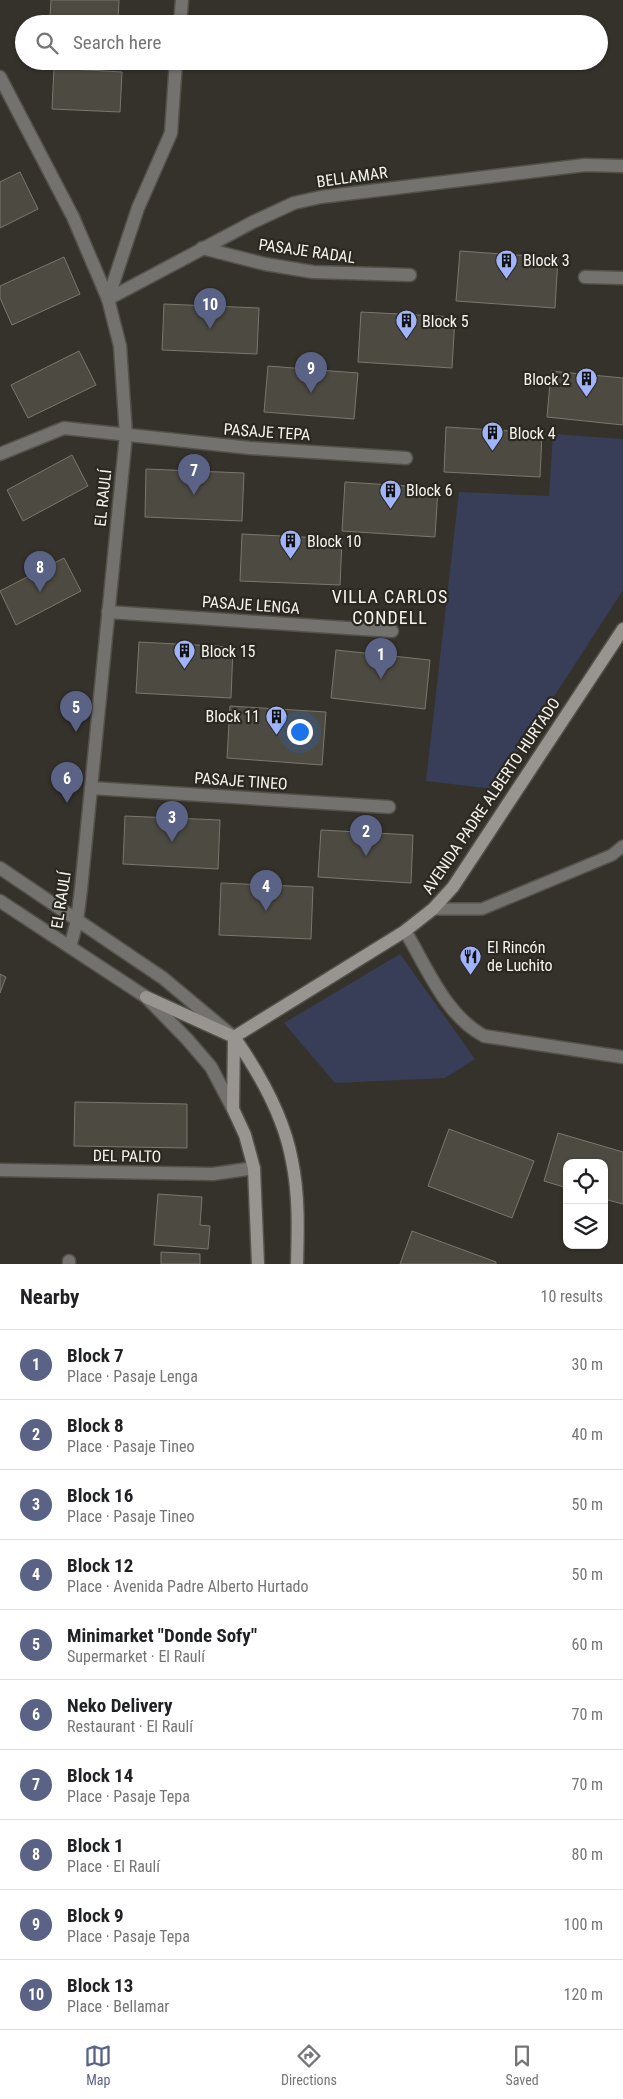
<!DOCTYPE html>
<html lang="en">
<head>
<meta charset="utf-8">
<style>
  :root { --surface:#fff; --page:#f6f6f6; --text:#202124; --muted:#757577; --line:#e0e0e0; --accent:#5a6386 }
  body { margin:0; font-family:"Roboto Condensed",sans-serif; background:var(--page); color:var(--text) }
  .controls { position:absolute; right:15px; bottom:15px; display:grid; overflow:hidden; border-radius:10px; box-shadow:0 1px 4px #0004 }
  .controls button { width:45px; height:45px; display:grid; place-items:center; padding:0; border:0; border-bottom:1px solid var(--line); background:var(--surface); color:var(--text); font:25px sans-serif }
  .you { position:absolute; left:299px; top:731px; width:18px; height:18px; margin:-12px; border:4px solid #fff; border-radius:50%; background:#1a73e8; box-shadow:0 0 0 8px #1a73e833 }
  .badge { display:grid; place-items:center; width:32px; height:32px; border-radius:50%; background:var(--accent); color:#fff; font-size:16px; font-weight:700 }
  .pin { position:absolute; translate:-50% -41px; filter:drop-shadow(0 1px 2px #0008) }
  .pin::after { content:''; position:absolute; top:26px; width:18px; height:15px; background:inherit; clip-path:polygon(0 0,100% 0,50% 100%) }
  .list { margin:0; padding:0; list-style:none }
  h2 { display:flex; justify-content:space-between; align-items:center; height:65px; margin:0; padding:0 20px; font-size:21px }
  h2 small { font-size:16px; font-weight:400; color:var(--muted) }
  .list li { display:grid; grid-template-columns:32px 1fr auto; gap:15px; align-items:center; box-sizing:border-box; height:70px; padding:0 20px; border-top:1px solid var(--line) }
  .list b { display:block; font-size:19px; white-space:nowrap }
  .list p { margin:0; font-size:16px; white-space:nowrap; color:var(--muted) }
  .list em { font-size:16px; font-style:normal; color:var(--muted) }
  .icon { flex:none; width:28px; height:28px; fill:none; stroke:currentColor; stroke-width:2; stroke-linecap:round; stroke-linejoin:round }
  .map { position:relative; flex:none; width:623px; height:1264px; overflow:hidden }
  .search { position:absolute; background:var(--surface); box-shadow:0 1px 4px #0004; left:15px; right:15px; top:15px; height:55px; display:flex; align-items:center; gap:12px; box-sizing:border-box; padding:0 18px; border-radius:28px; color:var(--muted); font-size:19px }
  .sheet { height:765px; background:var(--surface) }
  nav { display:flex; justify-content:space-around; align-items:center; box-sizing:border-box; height:70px; border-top:1px solid var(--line); background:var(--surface); font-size:14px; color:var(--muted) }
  nav a { display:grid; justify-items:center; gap:2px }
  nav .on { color:var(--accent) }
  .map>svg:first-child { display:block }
  .green { fill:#383e57 }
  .building { fill:#4d4a42; stroke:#7b776f }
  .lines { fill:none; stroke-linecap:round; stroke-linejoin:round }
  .service-casing { stroke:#54514a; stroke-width:14 }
  .minor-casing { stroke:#54514a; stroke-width:15 }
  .tertiary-casing { stroke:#54514a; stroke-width:15 }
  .secondary-casing { stroke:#54514a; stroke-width:15 }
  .service { stroke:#73726e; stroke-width:11 }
  .minor { stroke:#73726e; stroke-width:12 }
  .tertiary { stroke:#73726e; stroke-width:12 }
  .secondary { stroke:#989590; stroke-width:12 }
  .labels { text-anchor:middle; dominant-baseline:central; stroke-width:4.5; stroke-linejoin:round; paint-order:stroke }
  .street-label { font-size:16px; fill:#f6f4ef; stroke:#2b2821 }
  .poi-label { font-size:16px; fill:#f6f4ef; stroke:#2b2821; text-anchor:start }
  .neighbourhood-label { font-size:18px; letter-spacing:1px; fill:#f6f4ef; stroke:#2b2821 }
</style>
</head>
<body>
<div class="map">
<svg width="623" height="1264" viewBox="0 0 623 1264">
  <rect width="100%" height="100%" fill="#35322b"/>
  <g class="green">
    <path d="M553 434 623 439V590L494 789 426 781 459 492 549 496Z"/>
    <path d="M400 954 475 1059 445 1078 335 1083 284 1023Z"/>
  </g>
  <g class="building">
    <path d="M51 0H119L118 21 50 17Z"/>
    <path d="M54 68 122 72 120 112 52 109Z"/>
    <path d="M20 172 38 209 0 228V182Z"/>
    <path d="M460 251 558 258 555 308 456 301Z"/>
    <path d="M64 257 80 294 12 325 0 298V286Z"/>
    <path d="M164 304 259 308 257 354 162 350Z"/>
    <path d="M361 312 455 317 452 368 358 362Z"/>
    <path d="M79 351 96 385 28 418 11 385Z"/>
    <path d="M268 366 358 373 354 419 264 412Z"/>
    <path d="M551 371 623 378V425L547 417Z"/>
    <path d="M446 427 542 433 540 477 444 472Z"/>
    <path d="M72 455 88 486 23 521 7 490Z"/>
    <path d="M146 469 244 473 242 521 145 517Z"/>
    <path d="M345 482 438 488 435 537 342 531Z"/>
    <path d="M242 534 342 539 340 585 240 581Z"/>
    <path d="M64 558 81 591 16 625 0 591Z"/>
    <path d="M139 642 233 647 231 698 136 693Z"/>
    <path d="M336 650 430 660 425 709 331 698Z"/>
    <path d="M230 706 326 712 322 765 227 758Z"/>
    <path d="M125 816 220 820 218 869 123 864Z"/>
    <path d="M321 830 413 835 411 883 318 877Z"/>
    <path d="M221 883 313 887 311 939 219 935Z"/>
    <path d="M0 974 6 977 0 993Z"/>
    <path d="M75 1102 187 1104V1148L74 1146Z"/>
    <path d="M449 1129 534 1161 512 1218 428 1186Z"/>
    <path d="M558 1133 623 1152V1204L604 1199V1163H567V1188L544 1181Z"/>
    <path d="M158 1194 202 1197 200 1225 210 1226 208 1249 154 1245Z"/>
    <path d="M412 1231 496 1262V1264H400Z"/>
    <path d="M161 1252 200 1254V1264H161Z"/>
  </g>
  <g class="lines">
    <defs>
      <path id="service" d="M433 909H482L612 855 623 846"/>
      <g id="minor">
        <path d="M180 24 182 0"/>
        <path d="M0 77 73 217 108 299 120 346 126 435 81 889 77 921 70 947"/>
        <path d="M202 248 265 264 313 272 410 275"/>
        <path d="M585 277 623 278"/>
        <path d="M108 299 253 222 294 203 321 197 585 165 623 166"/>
        <path d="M108 299 138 208 171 133 176 61"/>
        <path d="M0 454 64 428 250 448 406 458"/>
        <path d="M108 612 392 631"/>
        <path d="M91 788 389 807"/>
        <path d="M0 1170 213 1174 254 1168"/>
        <path d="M69 1264V1261"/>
      </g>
      <g id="tertiary">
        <path d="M0 868 163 978 230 1034"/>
        <path d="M0 901 146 997 187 1039 211 1067 233 1109"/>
        <path d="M405 931C427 967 445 1015 484 1036L623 1057"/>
      </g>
      <g id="secondary">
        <path d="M146 997 234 1037"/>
        <path d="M234 1037 405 931 433 909 453 887 623 629"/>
        <path d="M234 1037C260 1074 284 1116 292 1161 299 1194 298 1230 297 1264"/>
        <path d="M234 1037 233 1109 245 1135 254 1168 258 1264"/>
      </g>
    </defs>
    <use href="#service" class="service-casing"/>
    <use href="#minor" class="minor-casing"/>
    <use href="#tertiary" class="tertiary-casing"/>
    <use href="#secondary" class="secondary-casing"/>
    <use href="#service" class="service"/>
    <use href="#minor" class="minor"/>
    <use href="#tertiary" class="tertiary"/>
    <use href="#secondary" class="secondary"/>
  </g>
  <defs>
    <symbol id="building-pin" viewBox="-11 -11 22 30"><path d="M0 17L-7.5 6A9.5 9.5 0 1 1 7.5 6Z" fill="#a0b3fd" stroke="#2b2821"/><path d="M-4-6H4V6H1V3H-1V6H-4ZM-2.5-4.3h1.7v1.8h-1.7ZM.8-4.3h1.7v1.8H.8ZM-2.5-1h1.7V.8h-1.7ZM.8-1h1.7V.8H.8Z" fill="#111"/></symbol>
    <symbol id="restaurant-pin" viewBox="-11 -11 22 30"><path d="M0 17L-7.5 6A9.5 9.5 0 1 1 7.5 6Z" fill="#a0b3fd" stroke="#2b2821"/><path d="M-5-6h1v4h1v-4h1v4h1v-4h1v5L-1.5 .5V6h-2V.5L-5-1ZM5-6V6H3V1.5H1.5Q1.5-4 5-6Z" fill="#111"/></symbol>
  </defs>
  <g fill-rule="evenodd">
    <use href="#building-pin" x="494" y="248" width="25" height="34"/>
    <use href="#building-pin" x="394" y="308" width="25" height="34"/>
    <use href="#building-pin" x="574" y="366" width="25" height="34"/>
    <use href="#building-pin" x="480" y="420" width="25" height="34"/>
    <use href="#building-pin" x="378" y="478" width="25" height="34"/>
    <use href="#building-pin" x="278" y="528" width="25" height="34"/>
    <use href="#building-pin" x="172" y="638" width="25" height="34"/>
    <use href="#building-pin" x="264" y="704" width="25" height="34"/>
    <use href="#restaurant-pin" x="458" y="944" width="25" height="34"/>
  </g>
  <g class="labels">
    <g class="street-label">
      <text transform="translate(352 177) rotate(-8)">BELLAMAR</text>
      <text transform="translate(307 251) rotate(8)">PASAJE RADAL</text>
      <text transform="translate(267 432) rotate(4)">PASAJE TEPA</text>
      <text transform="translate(103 498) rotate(-84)">EL RAULÍ</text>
      <text transform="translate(251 605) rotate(4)">PASAJE LENGA</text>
      <text transform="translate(241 781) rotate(4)">PASAJE TINEO</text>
      <text transform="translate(491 796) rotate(-56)">AVENIDA PADRE ALBERTO HURTADO</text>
      <text transform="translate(61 900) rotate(-81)">EL RAULÍ</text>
      <text transform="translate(127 1156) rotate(1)">DEL PALTO</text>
    </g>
    <g class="poi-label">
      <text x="523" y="260">Block 3</text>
      <text x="422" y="321">Block 5</text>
      <text x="570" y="379" text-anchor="end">Block 2</text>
      <text x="509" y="433">Block 4</text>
      <text x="406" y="490">Block 6</text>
      <text x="307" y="541">Block 10</text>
      <text x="201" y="651">Block 15</text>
      <text x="260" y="716" text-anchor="end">Block 11</text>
      <text x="487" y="947">El Rincón<tspan x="487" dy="18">de Luchito</tspan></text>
    </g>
    <g class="neighbourhood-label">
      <text x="390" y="596">VILLA CARLOS<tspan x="390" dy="21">CONDELL</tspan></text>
    </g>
  </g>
</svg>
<div class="controls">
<button><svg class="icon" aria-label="locate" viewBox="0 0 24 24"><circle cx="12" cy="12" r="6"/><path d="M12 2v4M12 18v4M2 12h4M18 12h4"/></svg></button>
<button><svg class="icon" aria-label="layers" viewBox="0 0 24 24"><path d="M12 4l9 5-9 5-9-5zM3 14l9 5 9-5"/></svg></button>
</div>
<div class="you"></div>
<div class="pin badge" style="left:381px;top:679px">1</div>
<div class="pin badge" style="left:366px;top:856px">2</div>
<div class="pin badge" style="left:172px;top:842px">3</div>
<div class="pin badge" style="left:266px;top:911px">4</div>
<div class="pin badge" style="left:76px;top:732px">5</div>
<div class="pin badge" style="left:67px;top:803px">6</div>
<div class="pin badge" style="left:194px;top:495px">7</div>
<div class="pin badge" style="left:40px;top:592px">8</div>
<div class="pin badge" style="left:311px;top:393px">9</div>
<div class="pin badge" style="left:210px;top:329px">10</div>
<div class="search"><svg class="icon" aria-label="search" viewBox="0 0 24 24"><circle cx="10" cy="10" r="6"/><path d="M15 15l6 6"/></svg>Search here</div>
</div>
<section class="sheet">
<h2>Nearby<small>10 results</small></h2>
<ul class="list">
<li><span class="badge">1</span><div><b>Block 7</b><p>Place · Pasaje Lenga</p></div><em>30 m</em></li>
<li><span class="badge">2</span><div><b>Block 8</b><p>Place · Pasaje Tineo</p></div><em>40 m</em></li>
<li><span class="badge">3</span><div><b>Block 16</b><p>Place · Pasaje Tineo</p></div><em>50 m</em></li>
<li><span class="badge">4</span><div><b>Block 12</b><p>Place · Avenida Padre Alberto Hurtado</p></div><em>50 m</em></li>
<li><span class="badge">5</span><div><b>Minimarket &quot;Donde Sofy&quot;</b><p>Supermarket · El Raulí</p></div><em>60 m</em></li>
<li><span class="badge">6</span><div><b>Neko Delivery</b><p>Restaurant · El Raulí</p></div><em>70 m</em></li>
<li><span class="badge">7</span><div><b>Block 14</b><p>Place · Pasaje Tepa</p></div><em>70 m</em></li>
<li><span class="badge">8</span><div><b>Block 1</b><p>Place · El Raulí</p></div><em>80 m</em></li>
<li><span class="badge">9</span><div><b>Block 9</b><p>Place · Pasaje Tepa</p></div><em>100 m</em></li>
<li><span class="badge">10</span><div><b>Block 13</b><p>Place · Bellamar</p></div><em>120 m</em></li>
</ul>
</section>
<nav>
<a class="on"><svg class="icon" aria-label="map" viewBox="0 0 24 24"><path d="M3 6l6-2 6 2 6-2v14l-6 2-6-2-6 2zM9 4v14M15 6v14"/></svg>Map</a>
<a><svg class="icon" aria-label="directions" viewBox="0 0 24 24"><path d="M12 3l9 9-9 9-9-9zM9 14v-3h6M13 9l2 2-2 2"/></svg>Directions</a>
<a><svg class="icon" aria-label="saved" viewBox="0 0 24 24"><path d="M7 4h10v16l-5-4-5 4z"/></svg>Saved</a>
</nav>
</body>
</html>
